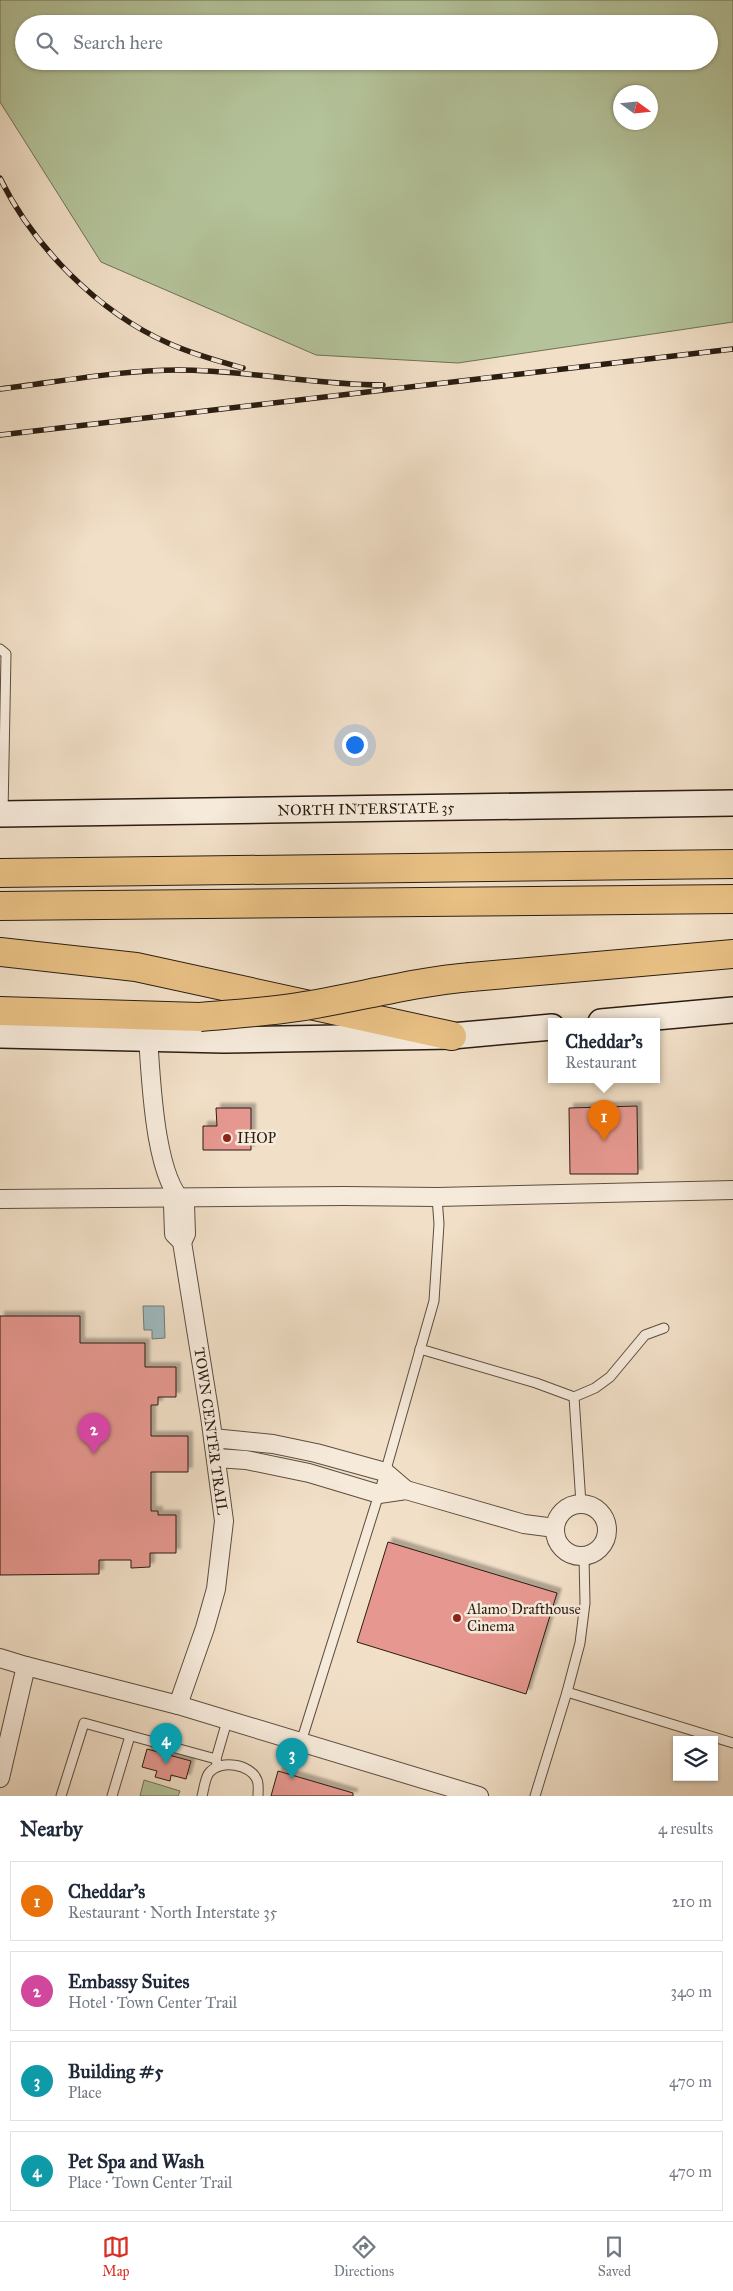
<!DOCTYPE html>
<html lang="en">
<head>
<meta charset="utf-8">
<style>
  :root { --surface:#fff; --page:#f2f2f3; --text:#1f2937; --muted:#747a83; --line:#e0e1e3; --accent:#d93025 }
  body { margin:0; font-family:"IM FELL Great Primer",serif; background:var(--page); color:var(--text) }
  .controls { position:absolute; right:15px; bottom:15px; display:grid; overflow:hidden; border-radius:0px; box-shadow:0 1px 4px #0004 }
  .controls button { width:45px; height:45px; display:grid; place-items:center; padding:0; border:0; border-bottom:1px solid var(--line); background:var(--surface); color:var(--text); font:25px sans-serif }
  .compass { position:absolute; left:613px; top:85px; width:45px; height:45px; border-radius:50%; background:var(--surface); box-shadow:0 1px 4px #0004; rotate:105deg }
  .you { position:absolute; left:354px; top:744px; width:18px; height:18px; margin:-12px; border:4px solid #fff; border-radius:50%; background:#1a73e8; box-shadow:0 0 0 8px #1a73e833 }
  .badge { display:grid; place-items:center; width:32px; height:32px; border-radius:50%; background:var(--accent); color:#fff; font-size:16px; font-weight:700 }
  .pin { position:absolute; translate:-50% -41px; filter:drop-shadow(0 1px 2px #0008) }
  .pin::after { content:''; position:absolute; top:26px; width:18px; height:15px; background:inherit; clip-path:polygon(0 0,100% 0,50% 100%) }
  .popup { position:absolute; left:548px; top:1018px; width:112px; height:65px; box-sizing:border-box; display:grid; place-content:center; border-radius:0px; background:var(--surface); filter:drop-shadow(0 1px 4px #0005); font-size:16px; white-space:nowrap; color:var(--muted) }
  .popup b { font-size:19px; color:var(--text) }
  .popup::after { content:''; position:absolute; left:50%; top:100%; margin-left:-10px; border:10px solid transparent; border-top-color:var(--surface) }
  .list { margin:0; padding:0; list-style:none }
  h2 { display:flex; justify-content:space-between; align-items:center; height:65px; margin:0; padding:0 20px; font-size:21px }
  h2 small { font-size:16px; font-weight:400; color:var(--muted) }
  .list li { display:grid; grid-template-columns:32px 1fr auto; gap:15px; align-items:center; box-sizing:border-box; height:80px; margin:0 10px 10px; padding:0 10px; border:1px solid var(--line); border-radius:0px }
  .list b { display:block; font-size:19px; white-space:nowrap }
  .list p { margin:0; font-size:16px; white-space:nowrap; color:var(--muted) }
  .list em { font-size:16px; font-style:normal; color:var(--muted) }
  .icon { flex:none; width:28px; height:28px; fill:none; stroke:currentColor; stroke-width:2; stroke-linecap:round; stroke-linejoin:round }
  .map { position:relative; flex:none; width:733px; height:1796px; overflow:hidden }
  .search { position:absolute; background:var(--surface); box-shadow:0 1px 4px #0004; left:15px; right:15px; top:15px; height:55px; display:flex; align-items:center; gap:12px; box-sizing:border-box; padding:0 18px; border-radius:28px; color:var(--muted); font-size:19px }
  .sheet { height:425px; background:var(--surface) }
  nav { display:flex; justify-content:space-around; align-items:center; box-sizing:border-box; height:70px; border-top:1px solid var(--line); background:var(--surface); font-size:14px; color:var(--muted) }
  nav a { display:grid; justify-items:center; gap:2px }
  nav .on { color:var(--accent) }
  .map>svg:first-child { display:block }
  .green { fill:#b4c39a; stroke:#707056; fill-rule:evenodd }
  .water { fill:#9ebabe; stroke:#707b79 }
  .building { fill:#e69890; stroke:#2b1d11; filter:url(#shadow) }
  .lines { fill:none; stroke-linecap:round; stroke-linejoin:round }
  .lane-casing { stroke:#5c4e3e; stroke-width:11 }
  .street-casing { stroke:#5c4e3e; stroke-width:20 }
  .secondary-casing { stroke:#2b1d11; stroke-width:28 }
  .highway-casing { stroke:#2b1d11; stroke-width:30 }
  .lane { stroke:#f6eadb; stroke-width:9 }
  .street { stroke:#f6eadb; stroke-width:18 }
  .secondary { stroke:#f6eadb; stroke-width:25 }
  .highway { stroke:#e8c084; stroke-width:28 }
  .rail-casing { stroke:#2b1d11; stroke-width:5.5 }
  .rail { stroke:#f6eadb; stroke-width:4; stroke-dasharray:11; stroke-linecap:butt }
  .highway-bridge-casing { stroke:#2b1d11; stroke-width:30; stroke-linecap:butt }
  .highway-bridge { stroke:#e8c084; stroke-width:28 }
  .poi-dot { fill:#8f2418; stroke:#f6eadb; stroke-width:2 }
  .labels { text-anchor:middle; dominant-baseline:central; stroke-width:5; stroke-linejoin:round; paint-order:stroke }
  .street-label { font-size:15px; fill:#2b1d11; stroke:#f6eadb }
  .poi-label { font-size:15px; fill:#2b1d11; stroke:#f6eadb; text-anchor:start }
</style>
</head>
<body>
<div class="map">
<svg width="733" height="1796" viewBox="0 0 733 1796">
  <defs>
    <filter id="shadow"><feDropShadow dx="4.5" dy="-4.5" stdDeviation="1" flood-color="#0004"/></filter>
  </defs>
  <rect width="100%" height="100%" fill="#f1dfc7"/>
  <filter id="stains"><feTurbulence type="fractalNoise" baseFrequency=".004" numOctaves="4"/><feColorMatrix values="0 0 0 0 .2 0 0 0 0 .09 0 0 0 0 .02 0 0 0 .5 -.17"/></filter>
  <radialGradient id="worn" r=".72"><stop offset=".6" stop-color="#630" stop-opacity="0"/><stop offset="1" stop-color="#630" stop-opacity=".3"/></radialGradient>
  <g class="green">
    <path d="M0 0H733V322L458 363 316 355 101 262 0 102ZM24 24H709V61H24ZM620 92H650V122H620Z"/>
    <path d="M144 1780 180 1791 178 1796H140Z"/>
  </g>
  <path class="water" d="M143 1306H164L165 1338 152 1339V1330H144Z"/>
  <g class="building">
    <path d="M637 1106 638 1174H570L569 1108Z"/>
    <path d="M216 1108H251V1150H203V1126H217Z"/>
    <path d="M0 1316H80V1343H145V1367H176V1397H158V1405H151V1436H188V1472H151V1511H158V1515H176V1553H150V1567L131 1568V1560H99V1574L0 1575Z"/>
    <path d="M388 1542 557 1593 526 1694 357 1642Z"/>
    <path d="M147 1749 191 1761 186 1779 171 1775 170 1781 155 1777 157 1771 142 1767Z"/>
    <path d="M278 1771 353 1793V1796H271Z"/>
  </g>
  <g class="lines">
    <defs>
      <g id="lane">
        <path d="M0 649 6 654 3 814"/>
        <path d="M420 1349 536 1383 574 1397 595 1388 610 1377 645 1335 664 1328"/>
        <path d="M574 1397 581 1504"/>
        <path d="M567 1692 733 1743"/>
        <path d="M301 1742 379 1494 434 1301 439 1224 437 1197"/>
        <path d="M217 1764 216 1759 227 1721"/>
        <path d="M61 1796 84 1723 216 1759"/>
        <path d="M112 1796 130 1736"/>
        <path d="M202 1796C204 1789 205 1778 209 1773 220 1759 251 1764 257 1780 259 1784 258 1792 258 1796"/>
        <path d="M535 1796 567 1692 580 1643 585 1603 584 1557"/>
      </g>
      <g id="street">
        <path d="M148 1037C151 1077 154 1179 185 1204L186 1234 182 1242"/>
        <path d="M178 1198 173 1205 174 1234 182 1242 210 1416 224 1521 216 1589 205 1628 178 1705"/>
        <path d="M0 1199 344 1196 437 1197 733 1190"/>
        <path d="M213 1438 273 1444 316 1453 385 1472 406 1490"/>
        <path d="M216 1458 246 1460 309 1473 379 1494 406 1490 524 1524 555 1528"/>
        <circle cx="581" cy="1530" r="26"/>
        <path d="M0 1658 26 1666 178 1705 479 1796"/>
        <path d="M0 1778 26 1666"/>
      </g>
      <g id="secondary">
        <path d="M0 814 733 803"/>
        <path d="M601 1022 733 1010"/>
        <path d="M0 1035 224 1040 452 1036 552 1027"/>
      </g>
      <g id="highway">
        <path d="M0 873 733 864"/>
        <path d="M0 906 733 899"/>
        <path d="M0 952 136 967 452 1036"/>
        <path d="M471 977 733 954"/>
        <path d="M0 1011 200 1017"/>
      </g>
    </defs>
    <use href="#lane" class="lane-casing"/>
    <use href="#street" class="street-casing"/>
    <use href="#secondary" class="secondary-casing"/>
    <use href="#highway" class="highway-casing"/>
    <use href="#lane" class="lane"/>
    <use href="#street" class="street"/>
    <use href="#secondary" class="secondary"/>
    <use href="#highway" class="highway"/>
    <defs>
      <g id="rail">
        <path d="M0 178C33 246 98 312 168 343 192 354 218 361 243 368"/>
        <path d="M0 389C58 382 120 370 178 370 247 370 314 385 383 385"/>
        <path d="M0 435 733 349"/>
      </g>
    </defs>
    <use href="#rail" class="rail-casing"/>
    <use href="#rail" class="rail"/>
    <defs>
      <path id="highway-bridge" d="M200 1017C232 1014 266 1012 298 1007 356 998 412 982 471 977"/>
    </defs>
    <use href="#highway-bridge" class="highway-bridge-casing"/>
    <use href="#highway-bridge" class="highway-bridge"/>
  </g>
  <g class="poi-dot">
    <circle cx="227" cy="1138" r="5"/>
    <circle cx="457" cy="1618" r="5"/>
  </g>
  <g class="labels">
    <g class="street-label">
      <text transform="translate(366 809) rotate(-1)">NORTH INTERSTATE 35</text>
      <text transform="translate(211 1431) rotate(82)">TOWN CENTER TRAIL</text>
    </g>
    <g class="poi-label">
      <text x="237" y="1138">IHOP</text>
      <text x="467" y="1609">Alamo Drafthouse<tspan x="467" dy="17">Cinema</tspan></text>
    </g>
  </g>
  <rect width="100%" height="100%" filter="url(#stains)"/>
  <rect width="100%" height="100%" fill="url(#worn)"/>
</svg>
<div class="controls">
<button><svg class="icon" aria-label="layers" viewBox="0 0 24 24"><path d="M12 4l9 5-9 5-9-5zM3 14l9 5 9-5"/></svg></button>
</div>
<svg class="compass" viewBox="-18 -18 36 36"><path d="M0-13l5 13h-10z" fill="#e53935"/><path d="M0 13l5-13h-10z" fill="#747a83"/></svg>
<div class="you"></div>
<div class="pin badge" style="left:604px;top:1141px;background:#e8710a">1</div>
<div class="popup"><b>Cheddar's</b>Restaurant</div>
<div class="pin badge" style="left:94px;top:1454px;background:#d1479c">2</div>
<div class="pin badge" style="left:292px;top:1779px;background:#0f9aa8">3</div>
<div class="pin badge" style="left:166px;top:1764px;background:#0f9aa8">4</div>
<div class="search"><svg class="icon" aria-label="search" viewBox="0 0 24 24"><circle cx="10" cy="10" r="6"/><path d="M15 15l6 6"/></svg>Search here</div>
</div>
<section class="sheet">
<h2>Nearby<small>4 results</small></h2>
<ul class="list">
<li><span class="badge" style="background:#e8710a">1</span><div><b>Cheddar's</b><p>Restaurant · North Interstate 35</p></div><em>210 m</em></li>
<li><span class="badge" style="background:#d1479c">2</span><div><b>Embassy Suites</b><p>Hotel · Town Center Trail</p></div><em>340 m</em></li>
<li><span class="badge" style="background:#0f9aa8">3</span><div><b>Building #5</b><p>Place</p></div><em>470 m</em></li>
<li><span class="badge" style="background:#0f9aa8">4</span><div><b>Pet Spa and Wash</b><p>Place · Town Center Trail</p></div><em>470 m</em></li>
</ul>
</section>
<nav>
<a class="on"><svg class="icon" aria-label="map" viewBox="0 0 24 24"><path d="M3 6l6-2 6 2 6-2v14l-6 2-6-2-6 2zM9 4v14M15 6v14"/></svg>Map</a>
<a><svg class="icon" aria-label="directions" viewBox="0 0 24 24"><path d="M12 3l9 9-9 9-9-9zM9 14v-3h6M13 9l2 2-2 2"/></svg>Directions</a>
<a><svg class="icon" aria-label="saved" viewBox="0 0 24 24"><path d="M7 4h10v16l-5-4-5 4z"/></svg>Saved</a>
</nav>
</body>
</html>
